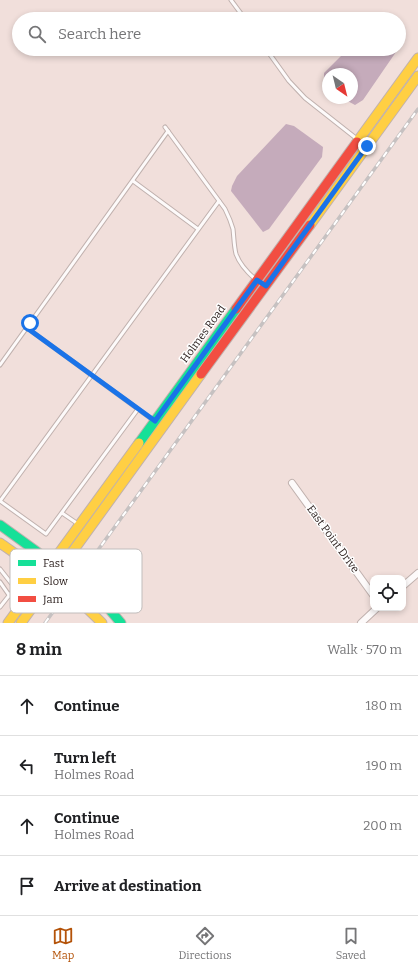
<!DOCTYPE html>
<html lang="en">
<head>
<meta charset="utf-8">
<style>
  :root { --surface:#fff; --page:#f2f2f2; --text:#202124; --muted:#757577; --line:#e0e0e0; --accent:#b45309 }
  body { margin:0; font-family:Bitter,serif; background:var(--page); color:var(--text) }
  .controls { position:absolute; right:12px; bottom:12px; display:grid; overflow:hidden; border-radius:8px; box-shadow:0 2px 6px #0003 }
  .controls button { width:36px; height:36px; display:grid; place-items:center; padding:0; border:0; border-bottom:1px solid var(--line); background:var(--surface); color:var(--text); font:20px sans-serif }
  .compass { position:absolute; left:322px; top:68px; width:36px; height:36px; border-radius:50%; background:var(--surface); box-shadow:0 2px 6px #0003; rotate:145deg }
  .stop { position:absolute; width:12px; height:12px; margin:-9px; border:3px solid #1a73e8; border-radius:50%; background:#fff }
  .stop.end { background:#1a73e8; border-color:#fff; box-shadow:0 1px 4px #0008 }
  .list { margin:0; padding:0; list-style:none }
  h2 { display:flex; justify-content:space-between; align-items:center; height:52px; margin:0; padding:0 16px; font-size:17px }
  h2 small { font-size:13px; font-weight:400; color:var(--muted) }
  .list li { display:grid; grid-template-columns:26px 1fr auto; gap:12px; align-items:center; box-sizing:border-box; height:60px; padding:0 16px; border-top:1px solid var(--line) }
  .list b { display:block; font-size:15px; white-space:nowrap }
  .list p { margin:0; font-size:13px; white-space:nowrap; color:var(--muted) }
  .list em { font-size:13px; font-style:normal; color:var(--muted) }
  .icon { flex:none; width:22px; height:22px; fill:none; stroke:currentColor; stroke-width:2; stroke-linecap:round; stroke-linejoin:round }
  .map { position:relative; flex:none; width:418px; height:623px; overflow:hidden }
  .search { position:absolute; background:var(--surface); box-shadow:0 2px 6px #0003; left:12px; right:12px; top:12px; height:44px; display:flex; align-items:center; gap:10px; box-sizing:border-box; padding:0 14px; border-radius:22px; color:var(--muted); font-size:15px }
  .sheet { height:292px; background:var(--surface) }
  nav { display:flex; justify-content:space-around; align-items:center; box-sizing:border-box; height:56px; border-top:1px solid var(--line); background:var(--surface); font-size:11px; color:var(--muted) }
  nav a { display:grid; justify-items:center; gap:2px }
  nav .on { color:var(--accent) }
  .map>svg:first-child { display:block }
  .water { fill:#c5abbb }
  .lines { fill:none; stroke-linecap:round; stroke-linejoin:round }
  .lane-casing { stroke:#c0b1ae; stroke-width:5 }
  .street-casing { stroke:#c0b1ae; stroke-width:8 }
  .fast-casing { stroke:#c0b1ae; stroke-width:11 }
  .slow-casing { stroke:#c0b1ae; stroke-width:11 }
  .jam-casing { stroke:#c0b1ae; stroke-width:11 }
  .lane { stroke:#fdfafa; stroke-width:3 }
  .street { stroke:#fdfafa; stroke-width:6 }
  .fast { stroke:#16e098; stroke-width:9 }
  .slow { stroke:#ffcf43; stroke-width:9 }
  .jam { stroke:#f24e42; stroke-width:9 }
  .rail-casing { stroke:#c6c1c1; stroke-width:3.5 }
  .rail { stroke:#fff; stroke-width:2; stroke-dasharray:6; stroke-linecap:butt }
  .route { stroke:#1a73e8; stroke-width:5 }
  .labels { text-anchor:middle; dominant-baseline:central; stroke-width:3; stroke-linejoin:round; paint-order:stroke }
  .street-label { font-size:11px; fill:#2f2321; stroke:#fff }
  .key { fill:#fff; stroke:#c1bdbc; stroke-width:1 }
  .key-label { font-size:11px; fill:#2f2321 }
</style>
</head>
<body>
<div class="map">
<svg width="418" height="623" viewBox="0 0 418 623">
  <rect width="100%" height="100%" fill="#f1dfdb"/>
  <g class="water">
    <path d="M348 49H398L363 100 355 105 342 98H352V74H328V86L324 82V73Z"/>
    <path d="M286 124 294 126 323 147 322 157 269 229 263 232 231 191 232 186 237 176Z"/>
  </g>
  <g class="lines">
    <defs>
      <g id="lane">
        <path d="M231 0 245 19"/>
        <path d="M266 49 289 81 305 98 357 139"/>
        <path d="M165 127 225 209C228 215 231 222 233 229 234 238 234 246 236 254 240 265 247 272 255 279"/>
        <path d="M133 181 198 229"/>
        <path d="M27 328 153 420"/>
        <path d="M0 365 168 131"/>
        <path d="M0 501 219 201"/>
        <path d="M0 501 46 534 138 409"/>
        <path d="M62 513 78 524"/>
        <path d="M0 569 15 588 0 607"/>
        <path d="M0 582 9 595 20 604"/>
      </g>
      <g id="street">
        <path d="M292 483 373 595"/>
        <path d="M403 586 418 573"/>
        <path d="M361 623 377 608"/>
      </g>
      <g id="fast">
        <path d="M139 443 236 309"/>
        <path d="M0 525 91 591 104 603 121 623"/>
      </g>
      <g id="slow">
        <path d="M357 142 418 58"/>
        <path d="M310 225 418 76"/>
        <path d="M0 543C36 568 72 592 102 623"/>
        <path d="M8 623 139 443"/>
        <path d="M21 623 201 374"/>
      </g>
      <g id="jam">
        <path d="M236 309 357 142"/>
        <path d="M201 374 310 225"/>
      </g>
    </defs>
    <use href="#lane" class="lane-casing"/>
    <use href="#street" class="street-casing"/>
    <use href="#fast" class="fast-casing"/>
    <use href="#slow" class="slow-casing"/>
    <use href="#jam" class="jam-casing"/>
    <use href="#lane" class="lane"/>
    <use href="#street" class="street"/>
    <use href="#fast" class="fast"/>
    <use href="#slow" class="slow"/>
    <use href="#jam" class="jam"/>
    <defs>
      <path id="rail" d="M45 623 418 109"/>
    </defs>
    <use href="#rail" class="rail-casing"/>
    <use href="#rail" class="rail"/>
  </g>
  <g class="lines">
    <path class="route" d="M30 323 27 328 155 421 257 280 266 286 367 146"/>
  </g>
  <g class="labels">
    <g class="street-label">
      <text transform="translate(203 334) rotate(-54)">Holmes Road</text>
      <text transform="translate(333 539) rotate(54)">East Point Drive</text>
    </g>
  </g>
  <rect x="10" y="549" width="132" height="64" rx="6" class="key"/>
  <rect x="18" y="560" width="18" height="6" fill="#16e098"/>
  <rect x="18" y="578" width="18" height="6" fill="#ffcf43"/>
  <rect x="18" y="596" width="18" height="6" fill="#f24e42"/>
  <g class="key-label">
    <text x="43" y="567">Fast</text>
    <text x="43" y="585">Slow</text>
    <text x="43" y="603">Jam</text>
  </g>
</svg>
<div class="controls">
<button><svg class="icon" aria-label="locate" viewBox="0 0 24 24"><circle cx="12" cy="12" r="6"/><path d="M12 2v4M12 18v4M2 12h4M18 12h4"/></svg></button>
</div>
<svg class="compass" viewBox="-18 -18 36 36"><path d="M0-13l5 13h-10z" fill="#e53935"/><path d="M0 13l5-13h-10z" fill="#757577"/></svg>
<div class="stop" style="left:30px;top:323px"></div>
<div class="stop end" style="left:367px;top:146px"></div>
<div class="search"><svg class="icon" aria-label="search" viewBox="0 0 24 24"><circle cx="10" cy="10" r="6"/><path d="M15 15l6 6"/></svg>Search here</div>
</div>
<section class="sheet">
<h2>8 min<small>Walk · 570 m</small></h2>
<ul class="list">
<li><svg class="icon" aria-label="ahead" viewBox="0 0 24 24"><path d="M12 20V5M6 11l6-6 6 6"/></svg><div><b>Continue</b></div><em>180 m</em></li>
<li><svg class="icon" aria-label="left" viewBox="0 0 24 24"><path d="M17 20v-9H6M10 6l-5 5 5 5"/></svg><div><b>Turn left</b><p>Holmes Road</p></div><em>190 m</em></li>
<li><svg class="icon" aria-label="ahead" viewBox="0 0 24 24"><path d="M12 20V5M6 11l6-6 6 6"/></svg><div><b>Continue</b><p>Holmes Road</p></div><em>200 m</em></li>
<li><svg class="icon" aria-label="arrive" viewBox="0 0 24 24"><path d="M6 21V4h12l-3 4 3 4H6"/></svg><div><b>Arrive at destination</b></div></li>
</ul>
</section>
<nav>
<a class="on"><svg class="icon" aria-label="map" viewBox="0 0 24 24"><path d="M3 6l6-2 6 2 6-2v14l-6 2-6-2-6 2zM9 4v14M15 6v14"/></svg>Map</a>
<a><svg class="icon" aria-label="directions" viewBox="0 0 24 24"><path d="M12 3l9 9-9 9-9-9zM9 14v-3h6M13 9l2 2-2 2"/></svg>Directions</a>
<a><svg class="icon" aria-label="saved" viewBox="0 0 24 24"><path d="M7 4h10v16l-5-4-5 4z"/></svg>Saved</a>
</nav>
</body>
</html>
